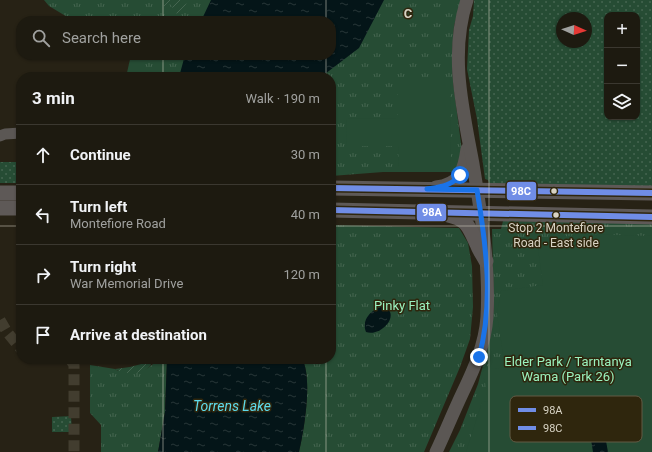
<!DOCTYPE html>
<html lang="en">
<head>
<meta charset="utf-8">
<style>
  :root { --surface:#1d1a10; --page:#2a271e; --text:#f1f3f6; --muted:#a0a19f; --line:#3b3830 }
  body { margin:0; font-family:Roboto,sans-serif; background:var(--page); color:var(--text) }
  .controls { position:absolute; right:12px; top:12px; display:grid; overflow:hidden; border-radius:8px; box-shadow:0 1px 3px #0004 }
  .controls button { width:36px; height:36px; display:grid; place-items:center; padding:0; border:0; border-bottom:1px solid var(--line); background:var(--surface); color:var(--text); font:20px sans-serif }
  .compass { position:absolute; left:556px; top:12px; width:36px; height:36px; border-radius:50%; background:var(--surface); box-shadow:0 1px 3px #0004; rotate:93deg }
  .stop { position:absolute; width:12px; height:12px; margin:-9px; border:3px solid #1a73e8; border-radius:50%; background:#fff }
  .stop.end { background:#1a73e8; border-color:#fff; box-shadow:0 1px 4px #0008 }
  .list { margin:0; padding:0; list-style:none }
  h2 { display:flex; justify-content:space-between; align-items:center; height:52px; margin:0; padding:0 16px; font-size:17px }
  h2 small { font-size:13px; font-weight:400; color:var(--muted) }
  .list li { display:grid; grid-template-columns:26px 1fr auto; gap:12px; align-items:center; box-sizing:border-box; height:60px; padding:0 16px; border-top:1px solid var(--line) }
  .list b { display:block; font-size:15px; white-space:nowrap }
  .list p { margin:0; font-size:13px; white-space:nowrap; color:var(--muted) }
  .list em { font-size:13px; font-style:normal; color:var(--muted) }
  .icon { flex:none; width:22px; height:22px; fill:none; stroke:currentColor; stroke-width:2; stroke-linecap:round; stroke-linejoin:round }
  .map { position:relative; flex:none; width:652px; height:452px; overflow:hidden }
  .search { position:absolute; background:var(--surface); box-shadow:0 1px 3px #0004; left:16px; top:16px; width:320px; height:44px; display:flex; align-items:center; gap:10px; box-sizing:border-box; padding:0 14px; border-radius:16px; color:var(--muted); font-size:15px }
  .panel { position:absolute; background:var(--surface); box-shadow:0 1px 3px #0004; left:16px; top:72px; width:320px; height:292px; border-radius:16px }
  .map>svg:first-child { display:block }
  .grass { fill:url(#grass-dots); fill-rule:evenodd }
  .park { fill:url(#park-tufts) }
  .garden { fill:url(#garden-furrows) }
  .pitch { fill:#264c34 }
  .water { fill:url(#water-ripples) }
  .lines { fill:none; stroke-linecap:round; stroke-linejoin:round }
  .minor-tunnel { stroke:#423d2f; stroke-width:11; stroke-dasharray:11 5.5; stroke-linecap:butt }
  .minor { stroke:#5b5754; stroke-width:11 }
  .tertiary { stroke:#5b5754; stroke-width:13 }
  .secondary { stroke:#5e5957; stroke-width:15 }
  .bus-1-casing { stroke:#2f260d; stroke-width:9 }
  .bus-2-casing { stroke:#2f260d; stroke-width:9 }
  .bus-1 { stroke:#708de6; stroke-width:6 }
  .bus-2 { stroke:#708de6; stroke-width:6 }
  .route { stroke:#1a73e8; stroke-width:5 }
  .grid { fill:none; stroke:#d8d3c4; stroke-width:1; stroke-opacity:0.55 }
  .bus-dot { fill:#d8d3c4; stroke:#2f260d; stroke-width:1.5 }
  .labels { text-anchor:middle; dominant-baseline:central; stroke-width:3; stroke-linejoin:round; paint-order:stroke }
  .bus-label { font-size:12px; fill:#d8d3c4; stroke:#2f260d }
  .park-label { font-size:13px; fill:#9af2be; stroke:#2f260d }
  .water-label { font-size:14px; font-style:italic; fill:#5edbec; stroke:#2f260d }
  .key { fill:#2f260d; stroke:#625a44; stroke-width:1 }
  .key-label { font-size:11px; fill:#d8d3c4 }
  .grid-label { font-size:13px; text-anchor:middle; font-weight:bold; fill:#d8d3c4; stroke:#2f260d; stroke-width:3; stroke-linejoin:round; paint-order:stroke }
  .line-badge { stroke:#2f260d; stroke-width:1.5 }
  .badge-label { font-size:11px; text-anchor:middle; font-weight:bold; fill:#fff }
</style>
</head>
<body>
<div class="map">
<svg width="652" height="452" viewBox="0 0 652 452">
  <defs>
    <pattern id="grass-dots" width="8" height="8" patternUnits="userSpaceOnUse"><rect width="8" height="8" fill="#264c34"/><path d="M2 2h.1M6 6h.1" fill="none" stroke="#456550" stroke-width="1.8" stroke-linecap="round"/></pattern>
    <pattern id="park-tufts" width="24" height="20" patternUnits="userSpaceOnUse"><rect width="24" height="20" fill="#264c34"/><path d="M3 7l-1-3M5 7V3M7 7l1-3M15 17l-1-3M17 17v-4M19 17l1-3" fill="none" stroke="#456550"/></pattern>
    <pattern id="garden-furrows" width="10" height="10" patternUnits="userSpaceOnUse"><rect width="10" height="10" fill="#264c34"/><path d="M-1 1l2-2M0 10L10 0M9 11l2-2" fill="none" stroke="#456550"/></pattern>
    <pattern id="water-ripples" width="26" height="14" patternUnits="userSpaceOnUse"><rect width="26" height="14" fill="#041518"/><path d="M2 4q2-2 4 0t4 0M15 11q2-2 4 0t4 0" fill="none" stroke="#283638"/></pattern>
  </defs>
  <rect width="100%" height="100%" fill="#272215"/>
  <g class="grass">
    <path d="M474 0H652V189L489 183 488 180 485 179 477 119 467 69 469 30 473 16ZM607 15H637V117H607ZM562 18H586V42H562Z"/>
    <rect x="0" y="162" width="21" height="21"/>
    <path d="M71 416 72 432H52V417Z"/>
  </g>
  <g class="park">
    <path d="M44 0H461L454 26 452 53 453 82 462 151 459 172H383L331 176V77H126L131 55H331V21H74L49 6Z"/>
    <path d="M503 221 652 223V452H449L460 430 478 384 489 343 494 307 492 229H501Z"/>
    <path d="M331 225 459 228 468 243 472 266 473 307 470 339 460 367 424 452H299C304 431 313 377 302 359H331Z"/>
    <path d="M160 359H167L165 412 158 452H101V425L90 413V365L115 369 118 371 145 370Z"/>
  </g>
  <g class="garden">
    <path d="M167 0H188L183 10 177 14 170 4 164 8V3Z"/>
    <path d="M145 363H150L151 365C149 367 147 369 144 371 136 374 121 374 115 369L130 367Z"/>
  </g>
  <g class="pitch">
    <path d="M398 79H450L451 167H399L398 146H347L346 118 398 119Z"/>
    <path d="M582 234 652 236V452H466L482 402 488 401 485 382 484 379 481 378 485 365 493 369 505 367 497 314 501 291 543 285 537 241Z"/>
  </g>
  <g class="water">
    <path d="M211 0H384L359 48 321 77H179L185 55H331V21H201Z"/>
    <path d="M381 307 387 308C399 318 379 337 366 332 361 320 371 310 381 307Z"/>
    <path d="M167 359H302C313 377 304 432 299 452H158L165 412Z"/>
    <path d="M602 419 608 452H593L588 421Z"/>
  </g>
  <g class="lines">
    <g class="minor-tunnel">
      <path d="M0 320 7 332 21 349"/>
      <path d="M70 359 74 365V452"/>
    </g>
    <path class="minor" d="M0 136 5 134 21 133"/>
    <g class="tertiary">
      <path d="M436 187C460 184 464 171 467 149"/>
      <path d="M436 452C445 433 453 413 462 394 474 369 485 345 487 317 490 266 481 214 473 164 463 110 449 54 467 0"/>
    </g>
    <g class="secondary">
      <path d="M331 188 652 193"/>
      <path d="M0 193H21"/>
      <path d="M0 208H21"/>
      <path d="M331 210 652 217"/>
      <path d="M448 215C467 219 469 227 477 244 479 250 483 255 486 261"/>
    </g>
    <defs>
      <path id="bus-1" d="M331 210 652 217"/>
      <path id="bus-2" d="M331 188 652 193"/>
    </defs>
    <use href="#bus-1" class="bus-1-casing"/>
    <use href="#bus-2" class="bus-2-casing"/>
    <use href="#bus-1" class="bus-1"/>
    <use href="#bus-2" class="bus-2"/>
  </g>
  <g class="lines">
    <path class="route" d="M460 175C452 186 439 187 427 189L477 190C486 244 494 303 479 357"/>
  </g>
  <path class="grid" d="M163 0V21M326 0V21M489 0V452M163 55V77M326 55V77M0 226H21M331 226H652M163 359V452M326 359V452"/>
  <g class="bus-dot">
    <circle cx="554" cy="191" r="3.5"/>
    <circle cx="556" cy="215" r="3.5"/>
  </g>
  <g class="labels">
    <g class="bus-label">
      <text x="556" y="228">Stop 2 Montefiore<tspan x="556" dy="15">Road - East side</tspan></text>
    </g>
    <g class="park-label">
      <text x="402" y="305">Pinky Flat</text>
      <text x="568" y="361">Elder Park / Tarntanya<tspan x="568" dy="15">Wama (Park 26)</tspan></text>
    </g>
    <g class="water-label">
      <text x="232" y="406">Torrens Lake</text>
    </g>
  </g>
  <rect x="510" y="396" width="132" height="46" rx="6" class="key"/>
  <rect x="518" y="408" width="18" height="4" fill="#708de6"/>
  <rect x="518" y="426" width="18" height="4" fill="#708de6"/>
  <g class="key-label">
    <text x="543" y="414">98A</text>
    <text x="543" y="432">98C</text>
  </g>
  <g class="grid-label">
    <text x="408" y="18">C</text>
  </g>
  <g class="line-badge">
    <rect x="506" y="181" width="31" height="20" rx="4" fill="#708de6"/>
    <rect x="416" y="203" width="31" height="19" rx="4" fill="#708de6"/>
  </g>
  <g class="badge-label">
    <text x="521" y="195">98C</text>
    <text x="432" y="216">98A</text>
  </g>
</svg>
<div class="controls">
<button>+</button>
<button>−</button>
<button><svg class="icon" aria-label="layers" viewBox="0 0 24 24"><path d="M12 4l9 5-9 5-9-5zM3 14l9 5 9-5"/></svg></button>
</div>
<svg class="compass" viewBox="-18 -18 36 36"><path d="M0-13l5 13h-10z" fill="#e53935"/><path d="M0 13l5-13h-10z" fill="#a0a19f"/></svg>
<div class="stop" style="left:460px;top:175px"></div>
<div class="stop end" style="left:479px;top:357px"></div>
<div class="search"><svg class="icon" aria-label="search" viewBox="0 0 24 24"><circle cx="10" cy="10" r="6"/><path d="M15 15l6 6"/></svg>Search here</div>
<section class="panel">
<h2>3 min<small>Walk · 190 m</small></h2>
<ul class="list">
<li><svg class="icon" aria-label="ahead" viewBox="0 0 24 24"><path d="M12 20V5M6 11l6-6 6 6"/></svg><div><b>Continue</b></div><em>30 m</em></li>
<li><svg class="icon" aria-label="left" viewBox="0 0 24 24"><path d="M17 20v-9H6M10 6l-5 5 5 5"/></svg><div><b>Turn left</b><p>Montefiore Road</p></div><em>40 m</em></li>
<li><svg class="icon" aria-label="right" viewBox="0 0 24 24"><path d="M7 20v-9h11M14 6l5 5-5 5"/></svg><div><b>Turn right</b><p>War Memorial Drive</p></div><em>120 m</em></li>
<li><svg class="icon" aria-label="arrive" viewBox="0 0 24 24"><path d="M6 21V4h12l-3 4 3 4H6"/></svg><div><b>Arrive at destination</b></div></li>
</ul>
</section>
</div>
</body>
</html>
